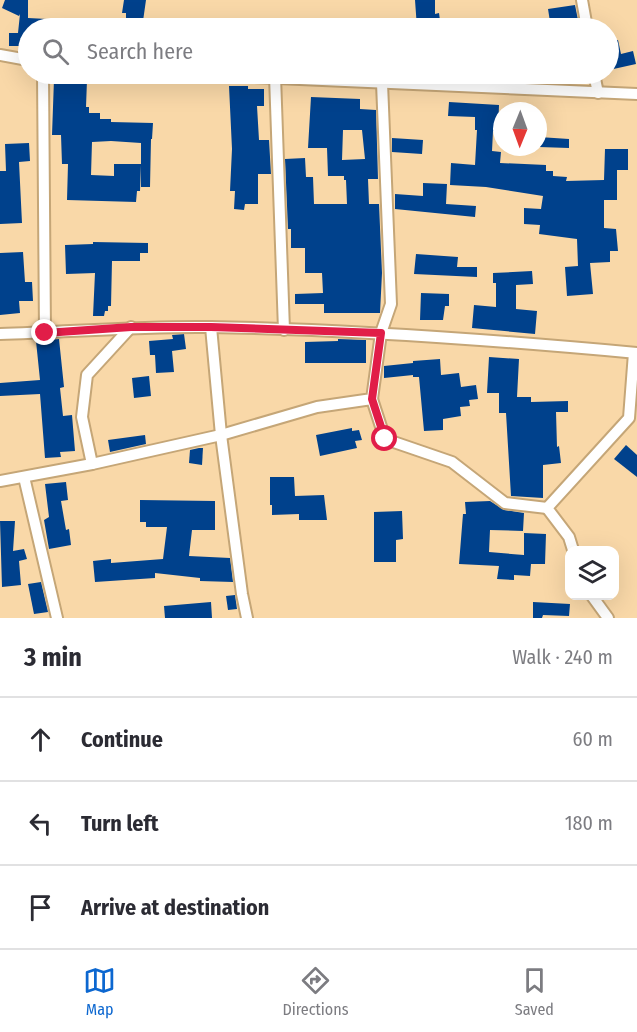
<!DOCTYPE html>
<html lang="en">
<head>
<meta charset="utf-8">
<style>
  :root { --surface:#fff; --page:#f2f2f3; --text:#2b2b33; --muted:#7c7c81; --line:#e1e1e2; --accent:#0c67d0 }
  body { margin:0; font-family:"Fira Sans Condensed",sans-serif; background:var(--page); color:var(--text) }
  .controls { position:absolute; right:18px; bottom:18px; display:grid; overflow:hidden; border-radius:12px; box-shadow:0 6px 24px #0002 }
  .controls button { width:54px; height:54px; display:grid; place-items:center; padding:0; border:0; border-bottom:2px solid var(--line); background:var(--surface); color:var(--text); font:30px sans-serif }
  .compass { position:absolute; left:493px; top:102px; width:54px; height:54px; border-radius:50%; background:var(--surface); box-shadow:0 6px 24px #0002; rotate:181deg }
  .stop { position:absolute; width:18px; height:18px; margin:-14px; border:4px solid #e11d48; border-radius:50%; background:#fff }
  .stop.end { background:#e11d48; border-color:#fff; box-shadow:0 2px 6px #0008 }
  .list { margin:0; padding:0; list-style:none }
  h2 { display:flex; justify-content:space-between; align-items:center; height:78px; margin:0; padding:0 24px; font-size:26px }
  h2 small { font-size:20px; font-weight:400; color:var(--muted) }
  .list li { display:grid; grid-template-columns:39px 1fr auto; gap:18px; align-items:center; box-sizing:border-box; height:84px; padding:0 24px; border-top:2px solid var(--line) }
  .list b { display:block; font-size:22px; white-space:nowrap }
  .list em { font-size:20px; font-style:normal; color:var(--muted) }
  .icon { flex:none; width:33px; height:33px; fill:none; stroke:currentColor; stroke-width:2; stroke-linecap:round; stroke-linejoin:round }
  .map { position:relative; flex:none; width:637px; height:618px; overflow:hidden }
  .search { position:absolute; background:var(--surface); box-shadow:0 6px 24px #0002; left:18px; right:18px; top:18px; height:66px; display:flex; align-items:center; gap:15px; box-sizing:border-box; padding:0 21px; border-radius:33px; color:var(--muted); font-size:22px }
  .sheet { height:330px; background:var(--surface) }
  nav { display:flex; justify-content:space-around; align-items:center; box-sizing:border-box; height:84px; border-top:2px solid var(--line); background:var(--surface); font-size:16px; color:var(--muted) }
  nav a { display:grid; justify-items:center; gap:3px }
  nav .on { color:var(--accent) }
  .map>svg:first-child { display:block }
  .building { fill:#00418c; fill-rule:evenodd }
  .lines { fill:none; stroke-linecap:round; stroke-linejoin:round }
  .street-casing { stroke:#c5a677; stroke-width:14 }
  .street { stroke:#fff; stroke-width:10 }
  .route { stroke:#e11d48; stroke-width:8 }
</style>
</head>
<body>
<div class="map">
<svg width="637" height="618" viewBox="0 0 637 618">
  <rect width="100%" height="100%" fill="#f9d8a8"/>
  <g class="building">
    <path d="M5 0H28V18L47 19 46 28H28V46H9V33H18L20 14 19 16 2 8Z"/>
    <path d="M124 0H146L142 28H126V13H122Z"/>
    <path d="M415 0H435V14L439 13 441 28H417Z"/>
    <path d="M575 5 579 25 551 28 548 9Z"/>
    <path d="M618 40 621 54 633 51 636 64 609 70V42Z"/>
    <path d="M54 79 87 80 86 107H89V113H100V119H111V122L153 123 152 139H151L150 187H141V165L140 191H137L136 202 67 200 68 164H62L61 135H52ZM111 141 141 143V164H114V176L91 175 92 142Z"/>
    <path d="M229 86H248V89H264V106H257L259 140H269L271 174H258V204H245L244 210 234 209 235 191H230L232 149Z"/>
    <path d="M311 97 360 99V109L376 110 378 179H368L369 204H379L382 273 380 313H324V304H295V294L323 293 322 273H305V248H291V229H288L285 159 305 158 306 177H313L314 204H347L346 180H344V176H328L327 148H308ZM343 130H362L365 159 342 160Z"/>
    <path d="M449 102 499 105 498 131H493L492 151 501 152 500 163 546 165V171H553V176L567 177 566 181 604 180 605 149H628V170H617V200H604V228L616 229 618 251H610V262L590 263 593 294 567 296 565 267 578 266 577 239 539 234 540 225 524 224V208L541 209 543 196 486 187 450 185 451 163 475 165 477 130H475V117L448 116Z"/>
    <path d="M539 137 569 139V148L539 147Z"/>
    <path d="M392 138 423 140 422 154 392 152Z"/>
    <path d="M29 143 30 161 19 162 22 223 0 224V171H6L5 144Z"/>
    <path d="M423 183 447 184 446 204 476 206 475 217 395 209V194L423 196Z"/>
    <path d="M93 242 148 243V253H140V261H112L111 306H108V311H105L104 316H93L95 273 66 274 65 245 93 244Z"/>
    <path d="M23 252 25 282H32L33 301H19L20 313 0 315V253Z"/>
    <path d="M416 254 458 257 457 267H477V277L414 274Z"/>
    <path d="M532 271 533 284 516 285V309L537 311 535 334 472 328 474 305 496 307V283H493V273Z"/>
    <path d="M421 293 449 294V306H445L443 320H420Z"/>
    <path d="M184 334 186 349 172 351 174 372 156 373 155 355H150L149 341 173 339 172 335Z"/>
    <path d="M59 339 64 387 60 388 63 416 72 415 75 451 60 452 61 457 45 458 40 394 0 396V383L40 380 36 341Z"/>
    <path d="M338 339 366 340V363H305V342L338 341Z"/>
    <path d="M489 357 519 359 517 397H531V402L568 401V412H556L557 447 559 446 561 463 543 465V498L511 496 506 413H499V393H487Z"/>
    <path d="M440 359 441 375 459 373 461 387 476 385 478 399 469 400 470 406 460 407 461 416 443 419V430L424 431 419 377H413V375L384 378V366L413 363V361Z"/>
    <path d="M149 376 151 396 134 398 132 378Z"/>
    <path d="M352 428V431L359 430 362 440 355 441 357 448 320 456 316 435Z"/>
    <path d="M145 435 146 444 110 452 108 440Z"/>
    <path d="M626 445 637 455V477L614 459Z"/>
    <path d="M199 448H203L202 465 189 463 190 450Z"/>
    <path d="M270 477H294L295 496 324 495 327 520H299V514L272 515V505H270Z"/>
    <path d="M66 482 68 500 61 501 66 530 69 529 71 545 49 549 44 520 49 517 45 484Z"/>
    <path d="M140 500 215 501V530H192L189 556 230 558 233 582 200 581V578L155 573V578L95 582 93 561 111 559V563L163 559 167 527H146V522H140Z"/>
    <path d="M490 501 504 510 524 513 523 531 490 530 489 552 524 555V533L546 534 545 564H531L530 576 514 575V580L497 579 499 566 459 564 463 514H466L465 502Z"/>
    <path d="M402 511 403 539 396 540V562H374V512Z"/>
    <path d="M0 521H15L13 551 24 549 27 559 19 561 21 585 2 587Z"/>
    <path d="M41 582 48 612 34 614 28 584Z"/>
    <path d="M235 595 237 609 228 610 226 596Z"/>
    <path d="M211 602 212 618H165L164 606Z"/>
    <path d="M533 602 570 604 569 616 543 615 542 618H533Z"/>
  </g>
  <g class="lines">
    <defs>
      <g id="street">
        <path d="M582 0 587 28"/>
        <path d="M0 55 28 60"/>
        <path d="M43 74 45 333"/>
        <path d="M187 74 637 94"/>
        <path d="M594 74 598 93"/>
        <path d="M275 76 284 330"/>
        <path d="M211 327 221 435 242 594 247 618"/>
        <path d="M0 334C70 332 139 326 209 327 352 329 495 340 637 353"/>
        <path d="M372 399 385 439 452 462 505 503 547 508"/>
        <path d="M92 464 82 417 87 375 131 327"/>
        <path d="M24 477 57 618"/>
        <path d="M0 481 92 464 221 435 317 407 372 399 381 333 391 304 382 83"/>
        <path d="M573 550 569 537 547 508 629 418 634 353"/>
        <path d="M592 596 608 618"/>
      </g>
    </defs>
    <use href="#street" class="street-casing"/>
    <use href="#street" class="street"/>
  </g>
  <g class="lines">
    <path class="route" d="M45 333 131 327H211L381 333 372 399 385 439"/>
  </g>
</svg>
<div class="controls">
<button><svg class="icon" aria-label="layers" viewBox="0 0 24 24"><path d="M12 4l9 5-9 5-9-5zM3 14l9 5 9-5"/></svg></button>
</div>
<svg class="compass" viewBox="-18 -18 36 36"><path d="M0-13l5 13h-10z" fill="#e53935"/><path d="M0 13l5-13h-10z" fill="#7c7c81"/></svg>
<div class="stop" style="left:385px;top:439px"></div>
<div class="stop end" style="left:45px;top:333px"></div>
<div class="search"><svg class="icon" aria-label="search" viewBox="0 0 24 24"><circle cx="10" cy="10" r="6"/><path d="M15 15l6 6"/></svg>Search here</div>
</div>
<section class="sheet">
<h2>3 min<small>Walk · 240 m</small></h2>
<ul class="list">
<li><svg class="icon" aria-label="ahead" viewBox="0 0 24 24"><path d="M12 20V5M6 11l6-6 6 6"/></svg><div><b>Continue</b></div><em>60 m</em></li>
<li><svg class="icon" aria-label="left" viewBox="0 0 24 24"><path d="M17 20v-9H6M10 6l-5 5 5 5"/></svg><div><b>Turn left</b></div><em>180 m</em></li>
<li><svg class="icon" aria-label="arrive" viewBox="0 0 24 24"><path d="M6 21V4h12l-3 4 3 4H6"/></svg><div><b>Arrive at destination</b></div></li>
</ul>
</section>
<nav>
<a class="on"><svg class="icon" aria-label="map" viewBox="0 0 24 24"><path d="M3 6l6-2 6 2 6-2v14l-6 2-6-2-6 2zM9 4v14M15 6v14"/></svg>Map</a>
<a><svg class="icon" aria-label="directions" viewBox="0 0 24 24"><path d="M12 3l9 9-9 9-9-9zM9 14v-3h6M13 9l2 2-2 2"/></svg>Directions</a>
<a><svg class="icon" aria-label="saved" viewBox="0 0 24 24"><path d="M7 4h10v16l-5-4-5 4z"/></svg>Saved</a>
</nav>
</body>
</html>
